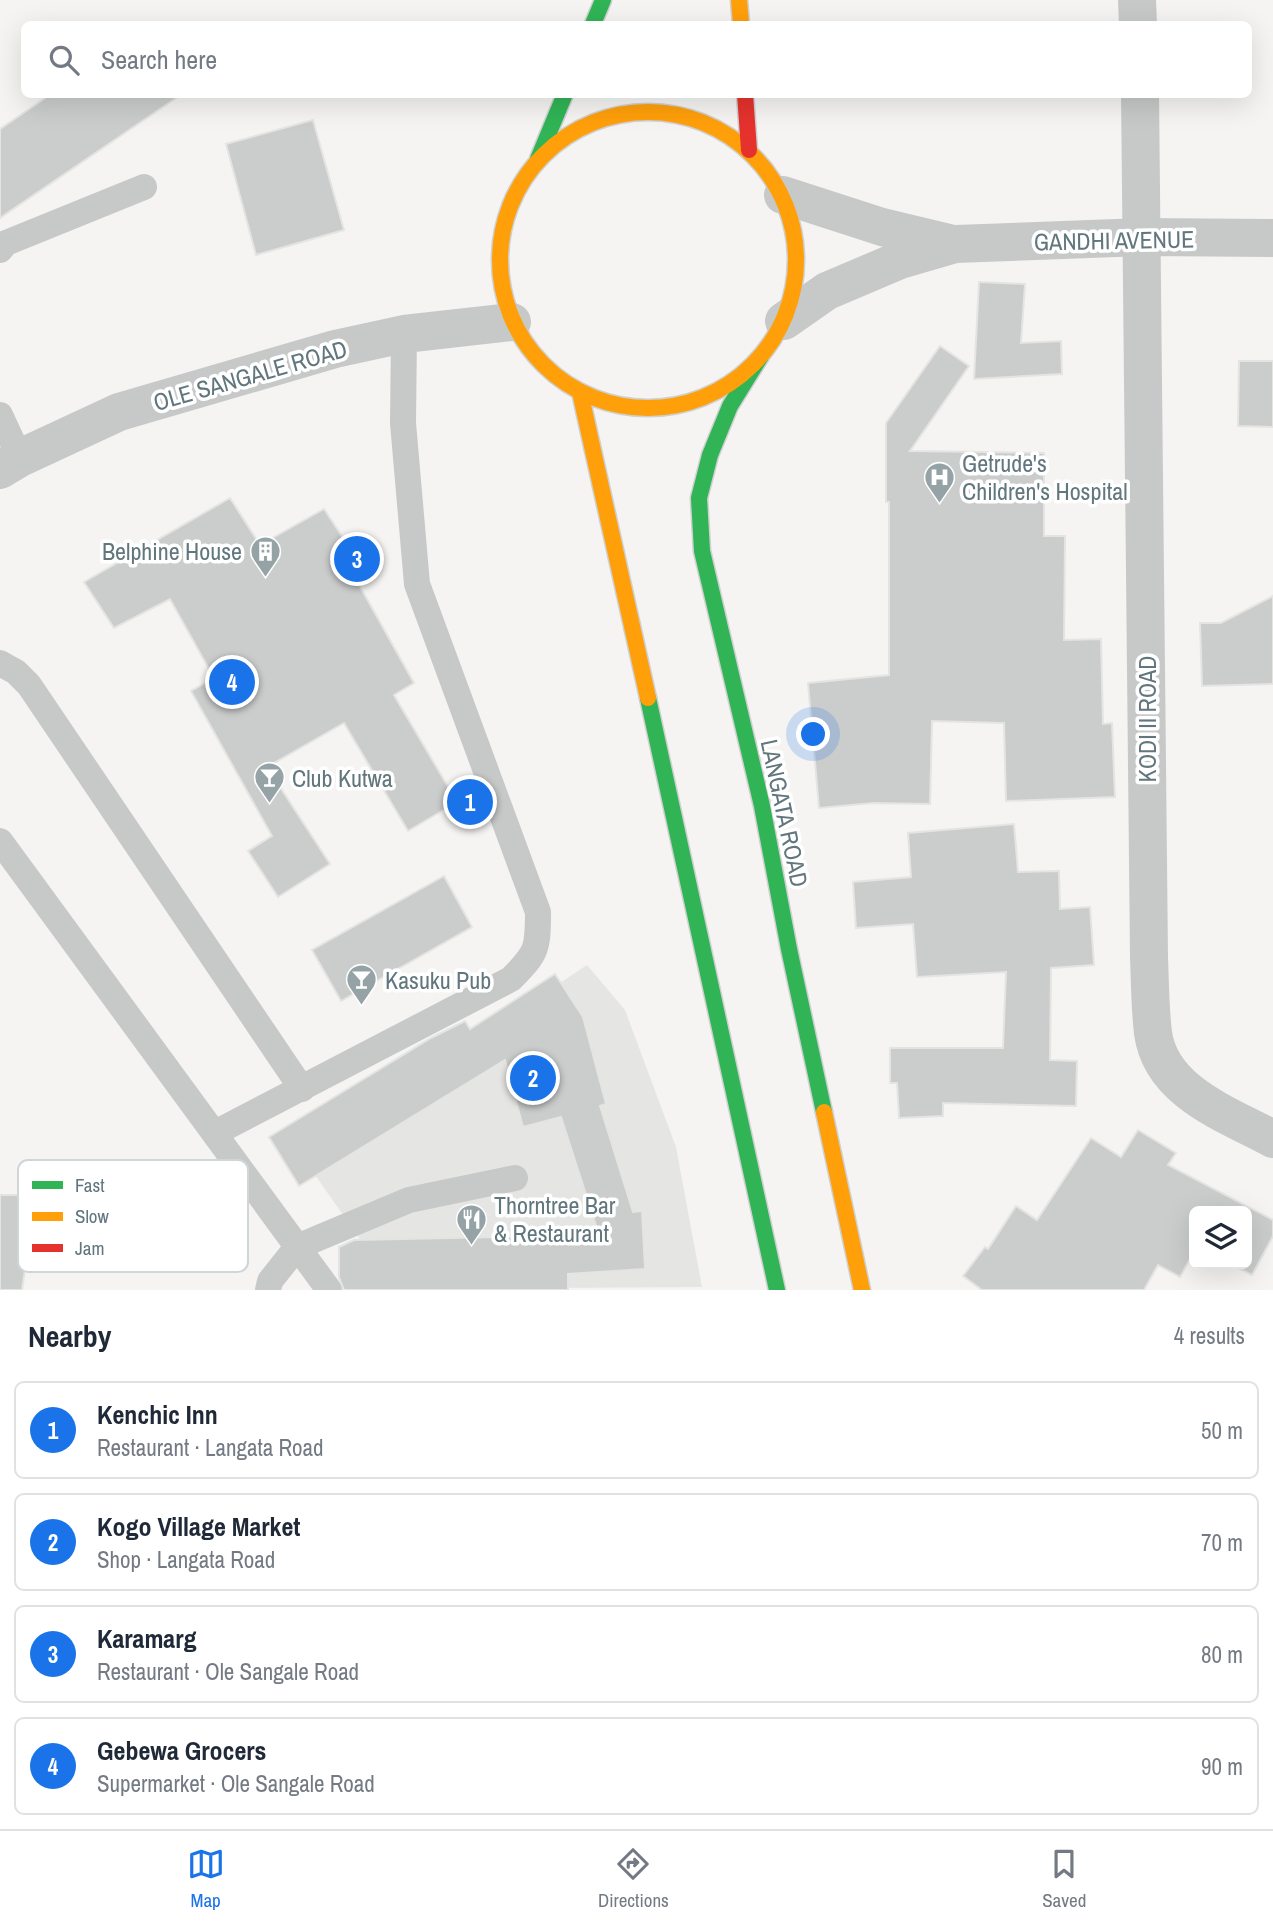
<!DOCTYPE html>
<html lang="en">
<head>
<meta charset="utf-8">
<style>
  :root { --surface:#fff; --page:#f2f2f3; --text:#1f2937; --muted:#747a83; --line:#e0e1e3; --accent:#1a73e8 }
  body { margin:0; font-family:"Archivo Narrow",sans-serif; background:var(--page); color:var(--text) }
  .controls { position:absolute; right:21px; bottom:21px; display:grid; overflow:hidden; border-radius:10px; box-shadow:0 7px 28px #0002 }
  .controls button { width:63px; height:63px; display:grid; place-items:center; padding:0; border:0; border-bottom:2px solid var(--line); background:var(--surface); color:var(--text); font:35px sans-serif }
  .you { position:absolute; left:814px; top:735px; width:24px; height:24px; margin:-18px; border:5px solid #fff; border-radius:50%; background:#1a73e8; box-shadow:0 0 0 10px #1a73e833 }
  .badge { display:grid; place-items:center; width:46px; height:46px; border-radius:50%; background:var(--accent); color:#fff; font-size:23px; font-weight:700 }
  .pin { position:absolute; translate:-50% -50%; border:4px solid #fff; box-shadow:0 2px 7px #0006 }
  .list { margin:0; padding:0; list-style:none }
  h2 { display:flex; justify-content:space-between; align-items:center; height:91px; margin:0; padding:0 28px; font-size:30px }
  h2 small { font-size:23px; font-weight:400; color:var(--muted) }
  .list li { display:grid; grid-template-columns:46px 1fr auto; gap:21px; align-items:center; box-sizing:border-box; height:98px; margin:0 14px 14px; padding:0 14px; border:2px solid var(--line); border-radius:10px }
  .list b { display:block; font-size:26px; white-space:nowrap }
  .list p { margin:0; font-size:23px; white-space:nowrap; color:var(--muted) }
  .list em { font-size:23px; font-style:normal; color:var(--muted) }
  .icon { flex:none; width:38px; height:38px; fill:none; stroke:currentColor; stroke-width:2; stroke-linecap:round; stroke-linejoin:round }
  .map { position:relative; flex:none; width:1273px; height:1290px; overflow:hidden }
  .search { position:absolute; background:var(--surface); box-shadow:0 7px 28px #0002; left:21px; right:21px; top:21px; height:77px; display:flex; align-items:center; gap:18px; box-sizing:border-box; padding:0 24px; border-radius:10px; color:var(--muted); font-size:26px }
  .sheet { height:539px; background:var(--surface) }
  nav { display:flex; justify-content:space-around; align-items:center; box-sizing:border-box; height:98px; border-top:2px solid var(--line); background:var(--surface); font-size:19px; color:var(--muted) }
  nav a { display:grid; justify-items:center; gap:4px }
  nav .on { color:var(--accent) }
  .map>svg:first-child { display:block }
  .built { fill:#e5e6e4 }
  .building { fill:#cbcccc; stroke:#e4e4e3; stroke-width:2 }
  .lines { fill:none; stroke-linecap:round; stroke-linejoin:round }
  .fast-casing { stroke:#cfd0d0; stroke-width:19 }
  .slow-casing { stroke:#cfd0d0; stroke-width:19 }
  .jam-casing { stroke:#cfd0d0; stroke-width:19 }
  .lane { stroke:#c7c9c9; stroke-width:26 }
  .street { stroke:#c7c9c9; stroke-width:38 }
  .fast { stroke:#30b455; stroke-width:16 }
  .slow { stroke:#ff9f0a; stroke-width:16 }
  .jam { stroke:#e5322d; stroke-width:16 }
  .labels { text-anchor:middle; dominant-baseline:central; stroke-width:7; stroke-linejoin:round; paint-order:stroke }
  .street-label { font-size:24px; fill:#61767d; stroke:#fff }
  .poi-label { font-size:24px; fill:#61767d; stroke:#fff; text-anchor:start }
  .key { fill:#fff; stroke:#d0d6d8; stroke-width:2 }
  .key-label { font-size:19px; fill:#61767d }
</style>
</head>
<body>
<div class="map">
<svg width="1273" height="1290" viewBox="0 0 1273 1290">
  <rect width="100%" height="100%" fill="#f5f4f3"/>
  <path class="built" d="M587 965 625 1010 676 1147 702 1287 395 1289 301 1155Z"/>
  <g class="building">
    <path d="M51 94H182L0 218V129Z"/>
    <path d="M313 120 344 230 256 255 226 144Z"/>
    <path d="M979 282 1025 284 1021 343 1061 341 1062 374 974 379Z"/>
    <path d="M940 346 969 366 910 451 1044 453V536H1065L1064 640 1101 639 1103 724 1112 723 1115 797 1006 801 1004 723 932 721 930 804 873 803 819 808 808 683 889 675V502H886V423Z"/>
    <path d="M1239 361H1273V427L1238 426Z"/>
    <path d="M230 498 260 545 324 509 357 559 348 565 414 683 394 695 457 802 408 831 344 723 267 767 330 864 278 897 248 851 272 836 191 691 214 678 170 599 114 628 84 582Z"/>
    <path d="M1273 596V684L1202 686 1200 623H1221Z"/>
    <path d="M1014 824 1018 872 1059 871 1060 909 1090 907 1094 965 1051 968 1050 1060 1077 1061 1076 1106 943 1103V1116L899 1118 897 1083H890V1048H1003L1006 972 917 977 913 924 856 928 853 882 911 877 908 833Z"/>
    <path d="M444 876 472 927 341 1001 312 950Z"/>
    <path d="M555 974 583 1017 606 1104 600 1106 633 1212 642 1211 645 1269 568 1274V1290H344L339 1277V1247L354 1240 599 1235 561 1117 523 1127 505 1060 299 1186 269 1137 431 1038 465 1021 470 1029Z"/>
    <path d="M1138 1130 1176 1153 1168 1165 1273 1220V1236L1252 1275 1230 1264H1247V1211H1194V1252L1180 1277 1158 1265 1144 1290H982L963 1276 985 1247 988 1249 1016 1206 1037 1220 1091 1138 1121 1157Z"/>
    <path d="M0 1195H36L22 1290H0Z"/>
  </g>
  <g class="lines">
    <defs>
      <g id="fast">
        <path d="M593 24 603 0"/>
        <path d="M538 159 565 94"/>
        <path d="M761 356 730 406 710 455 699 498 702 551 762 806 789 949 824 1112"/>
        <path d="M648 698 777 1290"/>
      </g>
      <g id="slow">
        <path d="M739 0 741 24"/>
        <circle cx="648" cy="260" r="148"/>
        <path d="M580 392 648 698"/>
        <path d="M824 1112 862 1290"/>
      </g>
      <path id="jam" d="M745 94 749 150"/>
    </defs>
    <use href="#fast" class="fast-casing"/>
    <use href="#slow" class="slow-casing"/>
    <use href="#jam" class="jam-casing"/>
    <g class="lane">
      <path d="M0 250 6 243 144 187"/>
      <path d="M0 415 20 458"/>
      <path d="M0 663 16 672 29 685 302 1089"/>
      <path d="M0 841 329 1290"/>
      <path d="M215 1133 511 979C537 953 538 949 538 912L417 584 403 423 404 334"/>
      <path d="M268 1290 270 1281 297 1247 409 1200 515 1178"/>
    </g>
    <g class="street">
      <path d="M1137 0 1138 24"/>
      <path d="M1140 94 1149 957C1150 982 1150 1008 1153 1033 1161 1092 1227 1114 1273 1139"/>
      <path d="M783 195 882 227 953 244"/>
      <path d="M784 321 827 291 900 260 955 244 1143 237 1273 238"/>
      <path d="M0 470 20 458 119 412 335 349 404 334 512 322"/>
    </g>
    <use href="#fast" class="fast"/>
    <use href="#slow" class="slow"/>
    <use href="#jam" class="jam"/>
  </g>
  <defs>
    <symbol id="hospital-pin" viewBox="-11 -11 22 30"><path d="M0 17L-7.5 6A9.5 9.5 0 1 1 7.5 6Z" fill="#95a2a6" stroke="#fff"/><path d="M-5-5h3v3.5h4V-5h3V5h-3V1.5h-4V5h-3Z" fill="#fff"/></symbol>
    <symbol id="building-pin" viewBox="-11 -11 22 30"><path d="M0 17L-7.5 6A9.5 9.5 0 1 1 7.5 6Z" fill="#95a2a6" stroke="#fff"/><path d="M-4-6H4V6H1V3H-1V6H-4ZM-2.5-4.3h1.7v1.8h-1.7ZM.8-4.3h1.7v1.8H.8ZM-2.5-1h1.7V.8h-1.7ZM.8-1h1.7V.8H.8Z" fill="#fff"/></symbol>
    <symbol id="bar-pin" viewBox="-11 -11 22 30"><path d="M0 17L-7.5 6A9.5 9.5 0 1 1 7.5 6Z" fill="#95a2a6" stroke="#fff"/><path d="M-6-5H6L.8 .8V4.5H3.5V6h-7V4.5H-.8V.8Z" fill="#fff"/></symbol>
    <symbol id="restaurant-pin" viewBox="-11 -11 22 30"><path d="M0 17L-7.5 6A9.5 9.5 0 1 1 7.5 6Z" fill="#95a2a6" stroke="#fff"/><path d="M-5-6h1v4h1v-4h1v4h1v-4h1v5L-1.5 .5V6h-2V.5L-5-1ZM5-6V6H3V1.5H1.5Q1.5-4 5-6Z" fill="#fff"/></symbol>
  </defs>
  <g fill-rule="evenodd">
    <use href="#hospital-pin" x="922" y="460" width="35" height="47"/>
    <use href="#building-pin" x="248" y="534" width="35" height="47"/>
    <use href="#bar-pin" x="252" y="760" width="35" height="47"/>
    <use href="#bar-pin" x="344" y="962" width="35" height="47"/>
    <use href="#restaurant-pin" x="454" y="1202" width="35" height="47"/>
  </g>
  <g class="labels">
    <g class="street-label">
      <text transform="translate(1114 240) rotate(-1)">GANDHI AVENUE</text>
      <text transform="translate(250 375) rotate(-16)">OLE SANGALE ROAD</text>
      <text transform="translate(1147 719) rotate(-90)">KODI II ROAD</text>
      <text transform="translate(785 813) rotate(78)">LANGATA ROAD</text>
    </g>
    <g class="poi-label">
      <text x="962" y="463">Getrude's<tspan x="962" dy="28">Children's Hospital</tspan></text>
      <text x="242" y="551" text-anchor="end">Belphine House</text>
      <text x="292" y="778">Club Kutwa</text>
      <text x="385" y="980">Kasuku Pub</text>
      <text x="494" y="1205">Thorntree Bar<tspan x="494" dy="28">&amp; Restaurant</tspan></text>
    </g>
  </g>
  <rect x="18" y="1160" width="230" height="112" rx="10" class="key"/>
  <rect x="32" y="1181" width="31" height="8" fill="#30b455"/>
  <rect x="32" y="1212" width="31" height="9" fill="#ff9f0a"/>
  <rect x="32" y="1244" width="31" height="8" fill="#e5322d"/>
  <g class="key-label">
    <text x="75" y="1192">Fast</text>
    <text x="75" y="1223">Slow</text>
    <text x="75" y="1255">Jam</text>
  </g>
</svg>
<div class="controls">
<button><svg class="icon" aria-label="layers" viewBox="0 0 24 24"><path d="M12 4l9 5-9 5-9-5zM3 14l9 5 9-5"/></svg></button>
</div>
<div class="you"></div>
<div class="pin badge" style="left:470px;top:802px">1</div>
<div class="pin badge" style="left:533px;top:1078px">2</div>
<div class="pin badge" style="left:357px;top:559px">3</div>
<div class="pin badge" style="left:232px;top:682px">4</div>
<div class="search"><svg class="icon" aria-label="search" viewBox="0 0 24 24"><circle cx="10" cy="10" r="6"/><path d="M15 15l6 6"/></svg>Search here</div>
</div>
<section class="sheet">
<h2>Nearby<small>4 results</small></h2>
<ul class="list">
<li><span class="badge">1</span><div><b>Kenchic Inn</b><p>Restaurant · Langata Road</p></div><em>50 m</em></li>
<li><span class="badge">2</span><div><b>Kogo Village Market</b><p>Shop · Langata Road</p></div><em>70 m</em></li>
<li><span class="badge">3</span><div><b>Karamarg</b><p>Restaurant · Ole Sangale Road</p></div><em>80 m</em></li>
<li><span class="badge">4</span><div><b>Gebewa Grocers</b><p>Supermarket · Ole Sangale Road</p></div><em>90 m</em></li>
</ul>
</section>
<nav>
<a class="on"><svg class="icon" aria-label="map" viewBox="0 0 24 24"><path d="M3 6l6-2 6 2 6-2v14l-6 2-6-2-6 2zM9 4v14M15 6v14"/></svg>Map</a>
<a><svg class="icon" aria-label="directions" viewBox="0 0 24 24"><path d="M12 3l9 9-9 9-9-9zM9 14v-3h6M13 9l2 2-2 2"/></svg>Directions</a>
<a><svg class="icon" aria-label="saved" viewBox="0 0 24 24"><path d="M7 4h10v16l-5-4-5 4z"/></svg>Saved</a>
</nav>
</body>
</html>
